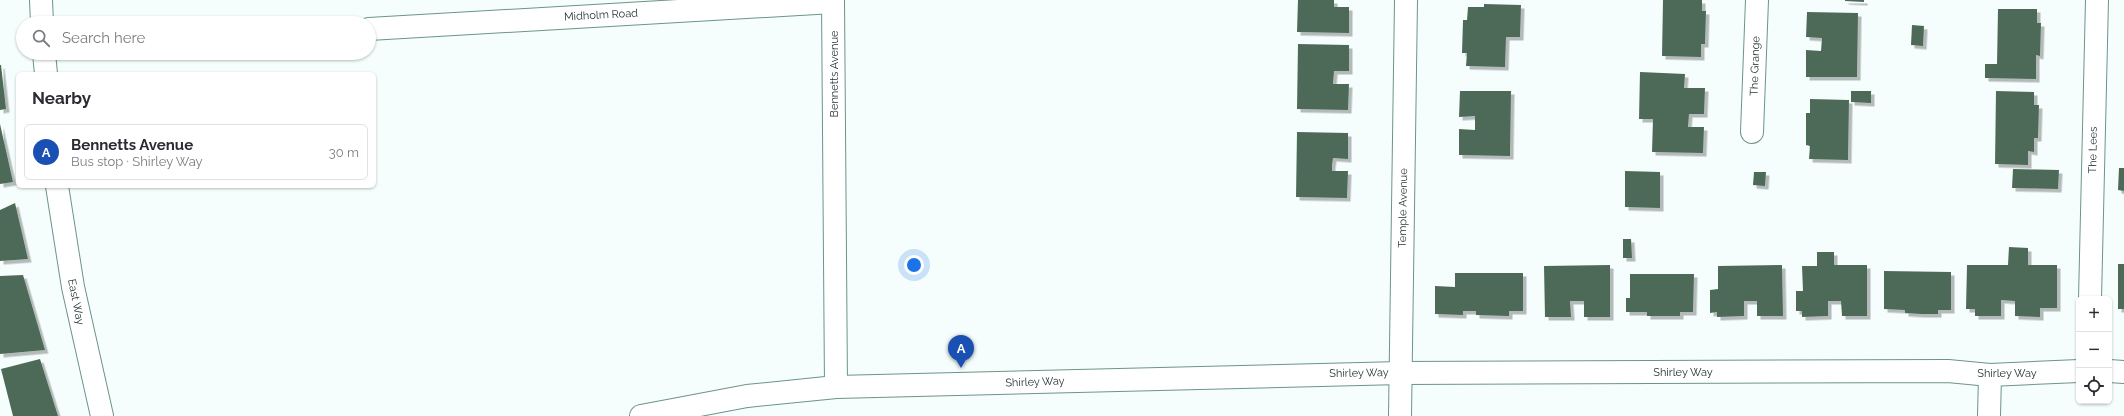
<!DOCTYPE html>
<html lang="en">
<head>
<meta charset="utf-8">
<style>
  :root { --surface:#fff; --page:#f7f7f7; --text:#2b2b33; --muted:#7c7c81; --line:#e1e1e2; --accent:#d93025 }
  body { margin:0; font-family:Raleway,sans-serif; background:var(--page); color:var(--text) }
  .controls { position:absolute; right:12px; bottom:12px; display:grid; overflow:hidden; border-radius:6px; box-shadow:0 1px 3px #0004 }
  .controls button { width:36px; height:36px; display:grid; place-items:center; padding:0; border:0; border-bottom:1px solid var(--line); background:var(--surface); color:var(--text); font:20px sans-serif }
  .you { position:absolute; left:914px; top:265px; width:14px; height:14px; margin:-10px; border:3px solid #fff; border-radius:50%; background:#1a73e8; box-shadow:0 0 0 6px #1a73e833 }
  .badge { display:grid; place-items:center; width:26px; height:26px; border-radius:50%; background:var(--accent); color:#fff; font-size:13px; font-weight:700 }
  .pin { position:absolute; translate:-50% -33px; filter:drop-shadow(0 1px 2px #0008) }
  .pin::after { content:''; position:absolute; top:21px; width:14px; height:12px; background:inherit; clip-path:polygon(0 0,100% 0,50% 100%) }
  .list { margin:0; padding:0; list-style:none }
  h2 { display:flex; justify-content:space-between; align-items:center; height:52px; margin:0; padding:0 16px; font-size:17px }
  h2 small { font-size:13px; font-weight:400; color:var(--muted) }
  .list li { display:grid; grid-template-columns:26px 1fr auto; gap:12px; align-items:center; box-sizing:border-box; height:56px; margin:0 8px 8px; padding:0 8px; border:1px solid var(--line); border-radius:6px }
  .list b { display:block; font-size:15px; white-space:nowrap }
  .list p { margin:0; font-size:13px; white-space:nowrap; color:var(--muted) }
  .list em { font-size:13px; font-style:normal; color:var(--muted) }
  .icon { flex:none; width:22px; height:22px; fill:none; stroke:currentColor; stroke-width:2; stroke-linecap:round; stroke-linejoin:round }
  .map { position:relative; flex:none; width:2124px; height:416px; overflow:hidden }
  .search { position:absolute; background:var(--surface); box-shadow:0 1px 3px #0004; left:16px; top:16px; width:360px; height:44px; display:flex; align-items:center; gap:10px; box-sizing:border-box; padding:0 14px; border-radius:22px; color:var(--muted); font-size:15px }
  .panel { position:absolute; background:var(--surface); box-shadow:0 1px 3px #0004; left:16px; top:72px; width:360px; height:116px; border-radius:6px }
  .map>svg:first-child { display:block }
  .building { fill:#4d6b58; filter:url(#shadow) }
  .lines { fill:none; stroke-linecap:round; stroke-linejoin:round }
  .street-casing { stroke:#6b948d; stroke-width:24 }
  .street { stroke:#fff; stroke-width:22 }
  .labels { text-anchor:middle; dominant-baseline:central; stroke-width:4; stroke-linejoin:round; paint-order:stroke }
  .street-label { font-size:11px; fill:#1e2f2c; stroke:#fff }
</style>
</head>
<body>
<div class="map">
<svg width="2124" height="416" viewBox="0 0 2124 416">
  <defs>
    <filter id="shadow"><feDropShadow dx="3.5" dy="3.5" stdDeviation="0" flood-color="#0004"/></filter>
  </defs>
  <rect width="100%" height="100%" fill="#f5fefc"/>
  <g class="building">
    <path d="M1298 0H1334V7H1349V33L1297 32Z"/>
    <path d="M1663 0H1702V11H1706L1705 44H1701V57L1662 56Z"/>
    <path d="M1845 0H1864V2L1845 1Z"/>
    <path d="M1484 4 1521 5 1520 37H1506L1505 67 1466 66 1467 53H1462L1463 20H1467L1468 7H1484Z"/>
    <path d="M1998 9H2037V23H2041L2040 56 2036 55V79L1985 78V64H1997Z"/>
    <path d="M1807 12 1858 13 1857 77H1806V50L1821 51 1822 38 1806 37Z"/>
    <path d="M1912 25 1924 26 1923 46 1911 45Z"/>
    <path d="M1298 44 1349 45V71H1334L1333 84H1349L1348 110 1297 109Z"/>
    <path d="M0 65H1L6 109 0 110Z"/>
    <path d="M1640 72 1685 74 1684 88H1705L1704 114H1689L1688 127H1704L1703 153 1652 152 1653 119H1639Z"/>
    <path d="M1460 91H1511L1510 156 1459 155V129L1475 130V116L1459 117Z"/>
    <path d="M1851 91H1871V103L1851 102Z"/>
    <path d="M1996 91 2034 92V105H2039L2038 138H2034V152L2028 151V165L1995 164Z"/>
    <path d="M1810 99 1849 100 1848 160 1809 159 1810 146 1806 145V113H1810Z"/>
    <path d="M0 124 13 182 0 184Z"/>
    <path d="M1297 132 1348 133V159L1333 158 1332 165V171H1348L1347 198 1296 197Z"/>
    <path d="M2119 168H2124V191L2118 190Z"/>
    <path d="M2013 169 2059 170 2058 189 2012 188Z"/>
    <path d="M1625 171 1660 172V208L1625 207Z"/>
    <path d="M1754 172H1766L1765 186 1753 185Z"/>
    <path d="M15 203 28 259 0 261V210Z"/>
    <path d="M1623 239H1631L1632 258H1623Z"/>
    <path d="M2009 247 2028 248V265H2057V308H2040V317L2015 316V301L2001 300V316H1975V309H1966L1967 265H2008Z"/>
    <path d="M1817 252H1834V265H1867V316H1842L1841 301H1828V316L1802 317V311H1796V291H1803L1802 266H1817Z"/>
    <rect x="2118" y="264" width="6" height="45"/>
    <path d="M1610 265V317H1584V301H1570L1571 317H1545L1544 266Z"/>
    <path d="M1782 265 1783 316H1757V301H1744V316L1717 317V312L1710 313V290L1718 289V266Z"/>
    <path d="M1884 271 1951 272V310H1938V314H1921L1905 313V310L1884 309Z"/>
    <path d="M1455 273H1523V311H1509V316L1476 315V311H1463V315L1435 314V286L1455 287Z"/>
    <path d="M1630 274H1694L1693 312H1680V316H1647V312H1626V298H1630Z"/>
    <path d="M23 275 45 350 0 354V276Z"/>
    <path d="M40 359 58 416H13L1 369Z"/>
  </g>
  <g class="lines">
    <defs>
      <g id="street">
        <path d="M41 0 42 23"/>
        <path d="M833 0 836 387"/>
        <path d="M369 29 833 2"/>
        <path d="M44 53 46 74"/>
        <path d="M1752 132 1757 0"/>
        <path d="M57 186 73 287 102 416"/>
        <path d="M2090 299 2097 0"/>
        <path d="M2109 371 2124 372"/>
        <path d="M641 416 747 396 836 387 1401 373 1948 371 1990 375 2079 371"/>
        <path d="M1400 416 1406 0"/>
        <path d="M1989 416 1990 375"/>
      </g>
    </defs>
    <use href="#street" class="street-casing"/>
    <use href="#street" class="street"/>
  </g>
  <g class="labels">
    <g class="street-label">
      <text transform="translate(601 15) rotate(-3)">Midholm Road</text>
      <text transform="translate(1755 66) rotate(-88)">The Grange</text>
      <text transform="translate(834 74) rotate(-90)">Bennetts Avenue</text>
      <text transform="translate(2093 150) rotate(-89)">The Lees</text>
      <text transform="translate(1403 208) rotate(-89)">Temple Avenue</text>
      <text transform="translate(76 302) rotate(79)">East Way</text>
      <text x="1683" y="372">Shirley Way</text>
      <text transform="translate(1359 373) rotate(-1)">Shirley Way</text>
      <text x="2007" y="373">Shirley Way</text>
      <text transform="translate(1035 382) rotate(-2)">Shirley Way</text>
    </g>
  </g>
</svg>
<div class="controls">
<button>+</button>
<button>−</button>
<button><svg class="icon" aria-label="locate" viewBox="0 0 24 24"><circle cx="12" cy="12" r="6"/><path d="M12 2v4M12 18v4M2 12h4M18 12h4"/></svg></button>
</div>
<div class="you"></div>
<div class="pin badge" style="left:961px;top:368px;background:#1a4fb4">A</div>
<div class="search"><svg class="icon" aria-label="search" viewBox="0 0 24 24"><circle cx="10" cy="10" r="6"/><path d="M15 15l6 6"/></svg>Search here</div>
<section class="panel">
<h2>Nearby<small></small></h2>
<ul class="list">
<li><span class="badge" style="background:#1a4fb4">A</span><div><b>Bennetts Avenue</b><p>Bus stop · Shirley Way</p></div><em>30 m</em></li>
</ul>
</section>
</div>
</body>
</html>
